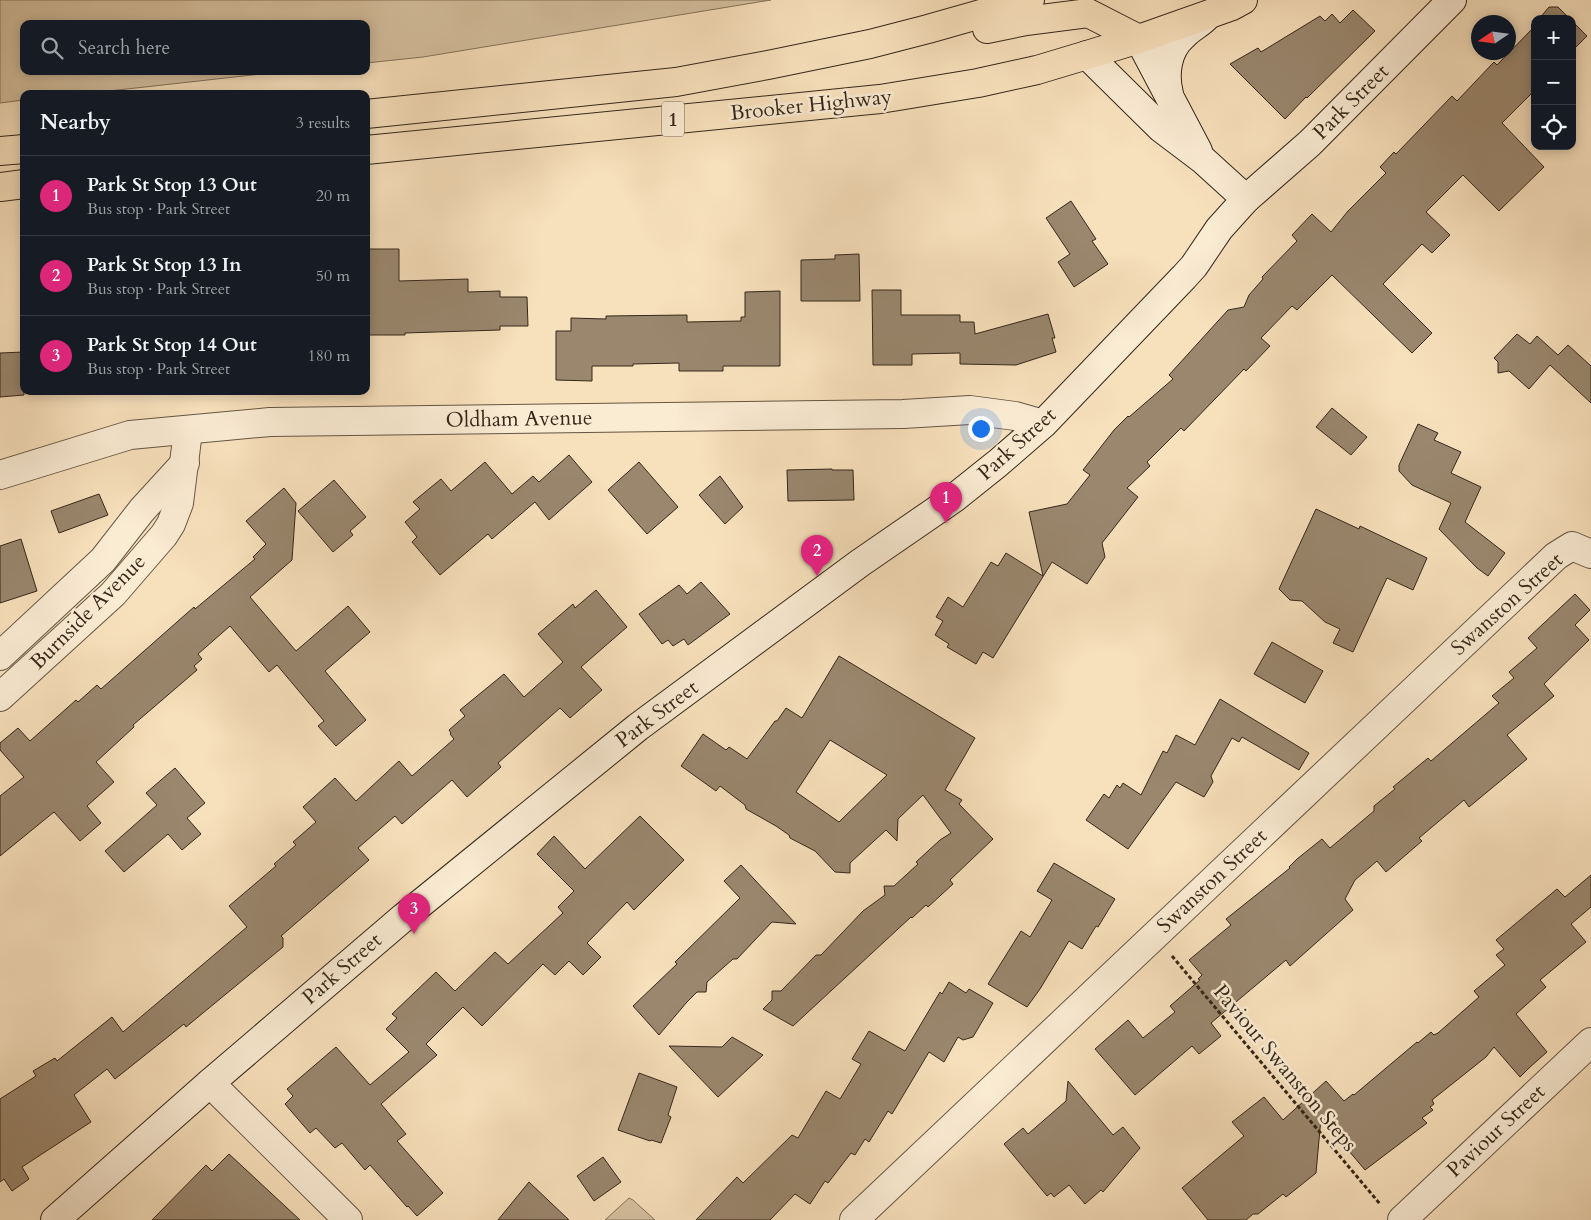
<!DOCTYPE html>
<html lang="en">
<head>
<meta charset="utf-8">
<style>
  :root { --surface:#171b24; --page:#242831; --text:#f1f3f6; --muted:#9ea1a6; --line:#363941; --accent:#db2777 }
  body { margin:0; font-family:Cardo,serif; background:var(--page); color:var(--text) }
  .controls { position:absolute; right:15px; top:15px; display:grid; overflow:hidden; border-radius:10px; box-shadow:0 2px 12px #0003 }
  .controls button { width:45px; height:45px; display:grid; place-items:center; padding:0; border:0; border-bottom:1px solid var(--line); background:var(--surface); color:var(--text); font:25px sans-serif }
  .compass { position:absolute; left:1471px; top:15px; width:45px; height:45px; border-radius:50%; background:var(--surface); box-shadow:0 2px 12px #0003; rotate:257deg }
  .you { position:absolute; left:980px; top:428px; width:18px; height:18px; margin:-12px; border:4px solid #fff; border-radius:50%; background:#1a73e8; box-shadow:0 0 0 8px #1a73e833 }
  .badge { display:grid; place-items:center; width:32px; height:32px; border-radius:50%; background:var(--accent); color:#fff; font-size:16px; font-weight:700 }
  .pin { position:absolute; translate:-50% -41px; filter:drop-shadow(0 1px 2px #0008) }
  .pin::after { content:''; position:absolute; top:26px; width:18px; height:15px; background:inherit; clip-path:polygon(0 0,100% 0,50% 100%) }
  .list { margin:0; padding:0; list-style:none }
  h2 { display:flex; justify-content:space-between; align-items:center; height:65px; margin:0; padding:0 20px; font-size:21px }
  h2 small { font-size:16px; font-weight:400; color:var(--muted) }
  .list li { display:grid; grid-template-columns:32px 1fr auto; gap:15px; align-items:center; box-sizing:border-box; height:80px; padding:0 20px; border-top:1px solid var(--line) }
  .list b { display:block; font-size:19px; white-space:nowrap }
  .list p { margin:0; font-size:16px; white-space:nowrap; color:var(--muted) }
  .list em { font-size:16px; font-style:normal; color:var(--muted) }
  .icon { flex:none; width:28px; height:28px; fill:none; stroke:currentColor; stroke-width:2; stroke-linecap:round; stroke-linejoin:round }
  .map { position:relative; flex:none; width:1591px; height:1220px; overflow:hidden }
  .search { position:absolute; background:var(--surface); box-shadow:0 2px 12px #0003; left:20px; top:20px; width:350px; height:55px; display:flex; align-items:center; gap:12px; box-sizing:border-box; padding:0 18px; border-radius:10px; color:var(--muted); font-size:19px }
  .panel { position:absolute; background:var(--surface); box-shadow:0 2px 12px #0003; left:20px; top:90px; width:350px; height:305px; border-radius:10px }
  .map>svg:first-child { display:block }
  .green { fill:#d6c1a0; stroke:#86745c }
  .building { fill:#9a876e; stroke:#352719; fill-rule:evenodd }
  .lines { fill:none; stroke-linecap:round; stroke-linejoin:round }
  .street-casing { stroke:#665542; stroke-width:30 }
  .secondary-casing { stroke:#352719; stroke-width:30 }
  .highway-casing { stroke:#352719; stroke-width:30 }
  .path { stroke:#352719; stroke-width:3; stroke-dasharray:4 2.5; stroke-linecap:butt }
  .street { stroke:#faebd3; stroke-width:28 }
  .secondary { stroke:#faebd3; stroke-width:28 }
  .highway { stroke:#f7e0bc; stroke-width:28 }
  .labels { text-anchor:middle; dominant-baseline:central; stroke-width:5; stroke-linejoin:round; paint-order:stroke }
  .shield { fill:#faebd3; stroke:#706251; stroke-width:1 }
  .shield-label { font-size:20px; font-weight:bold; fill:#352719 }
  .street-label { font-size:21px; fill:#352719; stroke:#faebd3 }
</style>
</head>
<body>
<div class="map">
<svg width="1591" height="1220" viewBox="0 0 1591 1220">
  <rect width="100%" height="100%" fill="#f7e0bc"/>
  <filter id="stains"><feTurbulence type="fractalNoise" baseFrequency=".004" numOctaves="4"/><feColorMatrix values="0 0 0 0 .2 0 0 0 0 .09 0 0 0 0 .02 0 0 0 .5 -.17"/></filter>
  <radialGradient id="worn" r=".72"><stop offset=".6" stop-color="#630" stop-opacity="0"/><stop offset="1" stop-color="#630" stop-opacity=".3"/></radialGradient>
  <g class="green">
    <path d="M0 0H771L423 57 366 63V24H24V71H288L82 94H24V100L0 103Z"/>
    <path d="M629 1198 633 1200 655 1220H605Z"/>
  </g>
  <g class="building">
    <path d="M1549 7H1558L1570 19H1539Z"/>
    <path d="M1353 10 1375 31 1307 98 1306 97 1285 119 1230 64 1258 48 1261 52 1320 16 1325 21 1332 14 1340 23Z"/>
    <path d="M1572 21 1587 36 1572 51Z"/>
    <path d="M1535 23V90L1502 123 1544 167 1499 211 1463 175 1426 212 1450 235 1432 253 1422 244 1383 284 1432 333 1412 353 1332 275 1297 310 1292 306 1261 338 1270 346 1246 371 1244 369 1184 431 1181 428 1147 462 1150 466 1127 488 1138 497 1102 543 1105 557 1087 584 1052 562 993 658 983 652 976 664 947 647 949 644 935 635 943 621 936 617 948 597 963 607 991 562 998 566 1006 553 1043 576 1029 512 1067 504 1090 475 1083 470 1114 430 1128 416 1129 417 1173 379 1169 375 1228 310 1244 307 1249 295 1263 279 1262 277 1297 241 1292 235 1312 214 1331 232 1348 211 1386 173 1380 167 1394 152 1396 154 1452 96 1457 101 1494 62 1497 65 1534 27 1533 25Z"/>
    <path d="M1071 201 1096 239 1092 241 1108 264 1074 287 1058 262 1070 254 1046 218Z"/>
    <path d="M366 249H399V281L468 279V292L500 291V297H527L528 326H500V330L405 333V335H366Z"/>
    <path d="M859 254 860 301H801V260L835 259V255Z"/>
    <path d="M872 290H901V315H960V322H974L975 334 1048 314 1055 338H1052L1056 352 1016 365 960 364V353L912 354V365H873Z"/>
    <path d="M780 291V366H723V371H679V363L633 364V366H592V381L556 380V331H571V318L606 319V316L687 315V322L741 321V317H745V292Z"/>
    <path d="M1517 334 1530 344 1537 336 1558 355 1568 345 1591 366V403L1550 365 1529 389 1509 371 1498 373V362L1494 358Z"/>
    <path d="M24 352V395L0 397V353Z"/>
    <path d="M1332 408 1367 437 1351 455 1316 427Z"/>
    <path d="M1418 424 1438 433 1434 440 1461 452 1451 473 1481 487 1465 522 1505 553 1488 576 1477 568 1439 529 1451 503 1412 485 1399 471V465Z"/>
    <path d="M569 455 592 482 549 520 535 502 492 539 488 534 440 575 412 542 417 537 405 522 420 509 413 502 441 479 451 491 485 462 512 494 533 476 539 482Z"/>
    <path d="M639 462 678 507 647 534 608 490Z"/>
    <path d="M832 469V470H853L854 500 788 501 787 470Z"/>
    <path d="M720 476 743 507 725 524 699 495Z"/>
    <path d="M334 480 366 517 350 531 353 535 333 552 298 511Z"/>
    <path d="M284 488 296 503 292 560 250 597 296 651 348 606 370 632 325 671 366 720 336 746 318 726 324 721 277 665 269 672 230 626 198 654 202 659 194 666 197 670 133 725 134 727 96 762 114 782 87 806 101 823 80 841 54 812 0 856V796L24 777 0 750V743L18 728 30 741 76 700 78 702 97 685 101 689 194 607 195 609 255 559 253 557 266 544 246 521Z"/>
    <path d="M99 494 108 515 59 533 51 511Z"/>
    <path d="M1316 509 1359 529 1360 526 1427 558 1413 590 1387 578 1353 652 1333 643 1340 629 1325 622 1302 601 1290 600 1279 589Z"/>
    <path d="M21 539 37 591 0 603V546Z"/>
    <path d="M701 582 730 614 688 645 684 639 673 646 668 640 662 644 639 614 679 585 687 594Z"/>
    <path d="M596 590 627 627 581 667 602 690 570 718 560 708 498 763 501 767 467 797 452 780 402 824 395 816 358 848 369 860 281 936 283 938V947L186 1027 184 1024 115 1079 107 1069 74 1095 91 1122 22 1167 29 1179 12 1191 4 1179 0 1182V1099L36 1076 33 1071 55 1058 57 1061 112 1017 123 1032 247 927 229 906 276 866 274 864 296 845 293 842 316 822 303 807 335 778 356 801 399 761 412 776 454 739 450 734 451 733 449 730 465 716 460 710 504 674 524 697 563 662 538 634 573 604 575 608Z"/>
    <path d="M1575 594 1590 610 1575 625 1589 640 1544 684 1554 696 1507 735 1527 759 1469 807 1464 800 1419 838 1422 841 1386 872 1377 861 1355 880 1345 899 1353 910 1290 966 1286 960 1211 1023 1221 1036 1199 1054 1192 1046 1135 1095 1095 1049 1128 1020 1143 1038 1175 1012 1170 1006 1200 980 1198 979 1202 975 1189 960 1231 925 1226 919 1290 868 1289 867 1297 859 1322 839 1330 848 1374 811V806L1395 789 1393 787 1428 758 1431 761 1499 703 1492 696 1514 678 1509 672 1537 648 1528 638Z"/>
    <path d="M1272 642 1323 671 1305 703 1254 674Z"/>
    <path d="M839 656 975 738 945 790 962 800 959 804 993 839 950 880 953 884 928 907 926 905 912 918 911 917 793 1026 763 1009 772 1000V991H781L816 955H821L863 911 885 895 884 886H894L918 864 916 862 940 840 951 833 923 795 898 819 897 841 886 830 850 863V873L835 872 815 851 790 838 789 835 776 826 746 809 745 805 720 786 716 791 681 766 703 734 726 750 729 747 747 759 775 721H777L786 708 802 718ZM830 740 887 775 839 822 796 792Z"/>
    <path d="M1220 699 1309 753 1299 770 1242 737 1239 742 1232 738 1211 776 1213 782 1204 797 1176 782 1128 849 1086 820 1104 794 1109 798 1117 785 1120 788 1123 783 1141 795 1163 751 1167 753 1176 735 1195 745Z"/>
    <path d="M175 768 205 803 187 818 201 834 182 850 168 834 124 872 105 851 157 805 146 793Z"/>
    <path d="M640 816 684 860 634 910 627 902 587 943 601 957 583 975 569 961 555 975 543 964 482 1026 463 1007 426 1044 437 1055 381 1104 406 1134 397 1141 443 1193 417 1216 408 1206 407 1207 370 1165 365 1170 342 1143 335 1148 316 1128 310 1133 285 1104 293 1096 287 1089 336 1047 370 1085 409 1052 386 1029 397 1018 392 1014 436 972 455 991 495 952 508 964 563 913 558 907 574 891 537 854 554 836 585 869Z"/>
    <path d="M1054 863 1115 899 1098 927 1096 926 1082 949 1069 941 1040 989 1027 1007 988 984 1021 931 1030 937 1052 900 1037 891Z"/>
    <path d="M741 865 796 924 772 922 737 959H733L707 982 706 992H697L687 1002 659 1035 633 1006 677 964 675 962 740 898 724 881Z"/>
    <path d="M1591 875V907L1571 924 1586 942 1540 980 1546 987 1516 1014 1547 1052 1529 1068 1520 1077 1494 1047 1486 1057 1432 1100 1434 1104 1430 1107 1433 1110 1422 1118 1427 1123 1365 1170 1321 1118 1316 1173 1286 1197 1283 1194 1258 1214H1253L1246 1220H1208L1182 1188 1244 1136 1232 1122 1264 1097 1283 1120 1326 1081 1344 1101 1353 1094 1354 1095 1417 1042 1418 1043 1431 1032 1434 1035 1438 1033 1479 997 1474 991 1505 965 1496 955 1504 949 1496 940 1557 889 1565 897Z"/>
    <path d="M949 982 966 993 969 989 993 1003 973 1037 963 1040 958 1037 944 1062 929 1052 892 1114 888 1111 869 1142 865 1139 855 1155 851 1153 828 1183 825 1181 810 1204 795 1194 770 1220H696L737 1177 743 1183 792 1135 798 1138 826 1091 840 1099 861 1064 852 1059 869 1031 905 1051 940 992 942 994Z"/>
    <path d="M732 1037 763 1055 718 1097 669 1046 722 1047Z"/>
    <path d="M639 1073 677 1087 668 1115 671 1117 661 1143 651 1140 650 1141 618 1130Z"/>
    <path d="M1068 1081 1113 1135 1123 1127 1140 1148 1103 1192 1101 1190 1085 1204 1069 1185 1054 1197 1051 1193 1047 1196 1004 1144 1023 1128 1028 1134 1066 1101Z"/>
    <path d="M229 1154 300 1220H152L206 1165 212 1171Z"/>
    <path d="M603 1157 621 1182 594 1201 577 1176Z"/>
    <path d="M529 1182 569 1220H498Z"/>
  </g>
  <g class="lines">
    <defs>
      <g id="street">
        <path d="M0 475 130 435 270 422 903 414 970 410 1015 416 1043 424"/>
        <path d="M0 656 103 560 142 510 185 463"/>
        <path d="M0 697 113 594 164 535 171 524 179 503 188 431"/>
        <path d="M210 1083 348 1220"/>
        <path d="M854 1220 1556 556 1572 546 1591 554"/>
        <path d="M1402 1220 1591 1042"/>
      </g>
      <g id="secondary">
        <path d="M1139 39 1198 151"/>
        <path d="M1087 55 1161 128 1202 159 1246 199"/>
        <path d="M1169 94C1164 74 1167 50 1183 36 1190 28 1200 24 1207 16"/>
        <path d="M55 1220 210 1083 404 917 638 727 860 563 953 499 998 463 1043 424 1184 277 1194 266 1219 229 1246 199 1310 143 1452 0"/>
      </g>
      <g id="highway">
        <path d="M987 29 1026 21 1088 13 1139 39"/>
        <path d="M366 114 676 82 768 65 870 44 928 29 1030 0"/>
        <path d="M366 150 880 99 978 83 1037 70 1087 55 1139 39 1232 6 1243 0"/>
        <path d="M0 151 24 149"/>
        <path d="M0 187 24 184"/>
      </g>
    </defs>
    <use href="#street" class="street-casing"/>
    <use href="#secondary" class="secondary-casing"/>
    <use href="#highway" class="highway-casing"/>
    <path class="path" d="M1172 956 1380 1204"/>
    <use href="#street" class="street"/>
    <use href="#secondary" class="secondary"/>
    <use href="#highway" class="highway"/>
  </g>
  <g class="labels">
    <rect class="shield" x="662" y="101.5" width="22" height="35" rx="4"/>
    <g class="shield-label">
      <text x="673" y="119">1</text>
    </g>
    <g class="street-label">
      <text transform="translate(1351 102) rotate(-45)">Park Street</text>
      <text transform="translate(811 105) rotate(-6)">Brooker Highway</text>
      <text transform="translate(519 419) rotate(-1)">Oldham Avenue</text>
      <text transform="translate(1017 444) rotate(-42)">Park Street</text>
      <text transform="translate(1507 604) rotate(-42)">Swanston Street</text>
      <text transform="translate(88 612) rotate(-45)">Burnside Avenue</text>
      <text transform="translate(657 714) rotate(-37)">Park Street</text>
      <text transform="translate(1212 881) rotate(-43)">Swanston Street</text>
      <text transform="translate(342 969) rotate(-41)">Park Street</text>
      <text transform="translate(1285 1068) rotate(50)">Paviour Swanston Steps</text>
      <text transform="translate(1496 1131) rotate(-43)">Paviour Street</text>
    </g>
  </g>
  <rect width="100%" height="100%" filter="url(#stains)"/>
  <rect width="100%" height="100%" fill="url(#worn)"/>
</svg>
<div class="controls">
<button>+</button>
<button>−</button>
<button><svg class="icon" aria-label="locate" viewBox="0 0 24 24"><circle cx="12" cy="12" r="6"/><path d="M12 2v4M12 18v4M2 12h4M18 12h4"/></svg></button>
</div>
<svg class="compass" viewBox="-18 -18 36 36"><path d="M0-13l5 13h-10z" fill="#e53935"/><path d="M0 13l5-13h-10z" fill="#9ea1a6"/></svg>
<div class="you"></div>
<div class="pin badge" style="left:946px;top:523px">1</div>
<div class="pin badge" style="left:817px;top:576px">2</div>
<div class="pin badge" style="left:414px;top:934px">3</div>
<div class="search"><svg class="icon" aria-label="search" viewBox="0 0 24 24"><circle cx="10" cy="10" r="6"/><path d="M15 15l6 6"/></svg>Search here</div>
<section class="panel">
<h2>Nearby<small>3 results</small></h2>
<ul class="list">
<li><span class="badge">1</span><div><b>Park St Stop 13 Out</b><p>Bus stop · Park Street</p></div><em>20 m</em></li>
<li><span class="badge">2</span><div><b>Park St Stop 13 In</b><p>Bus stop · Park Street</p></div><em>50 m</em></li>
<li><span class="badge">3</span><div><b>Park St Stop 14 Out</b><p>Bus stop · Park Street</p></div><em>180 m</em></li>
</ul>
</section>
</div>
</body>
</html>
